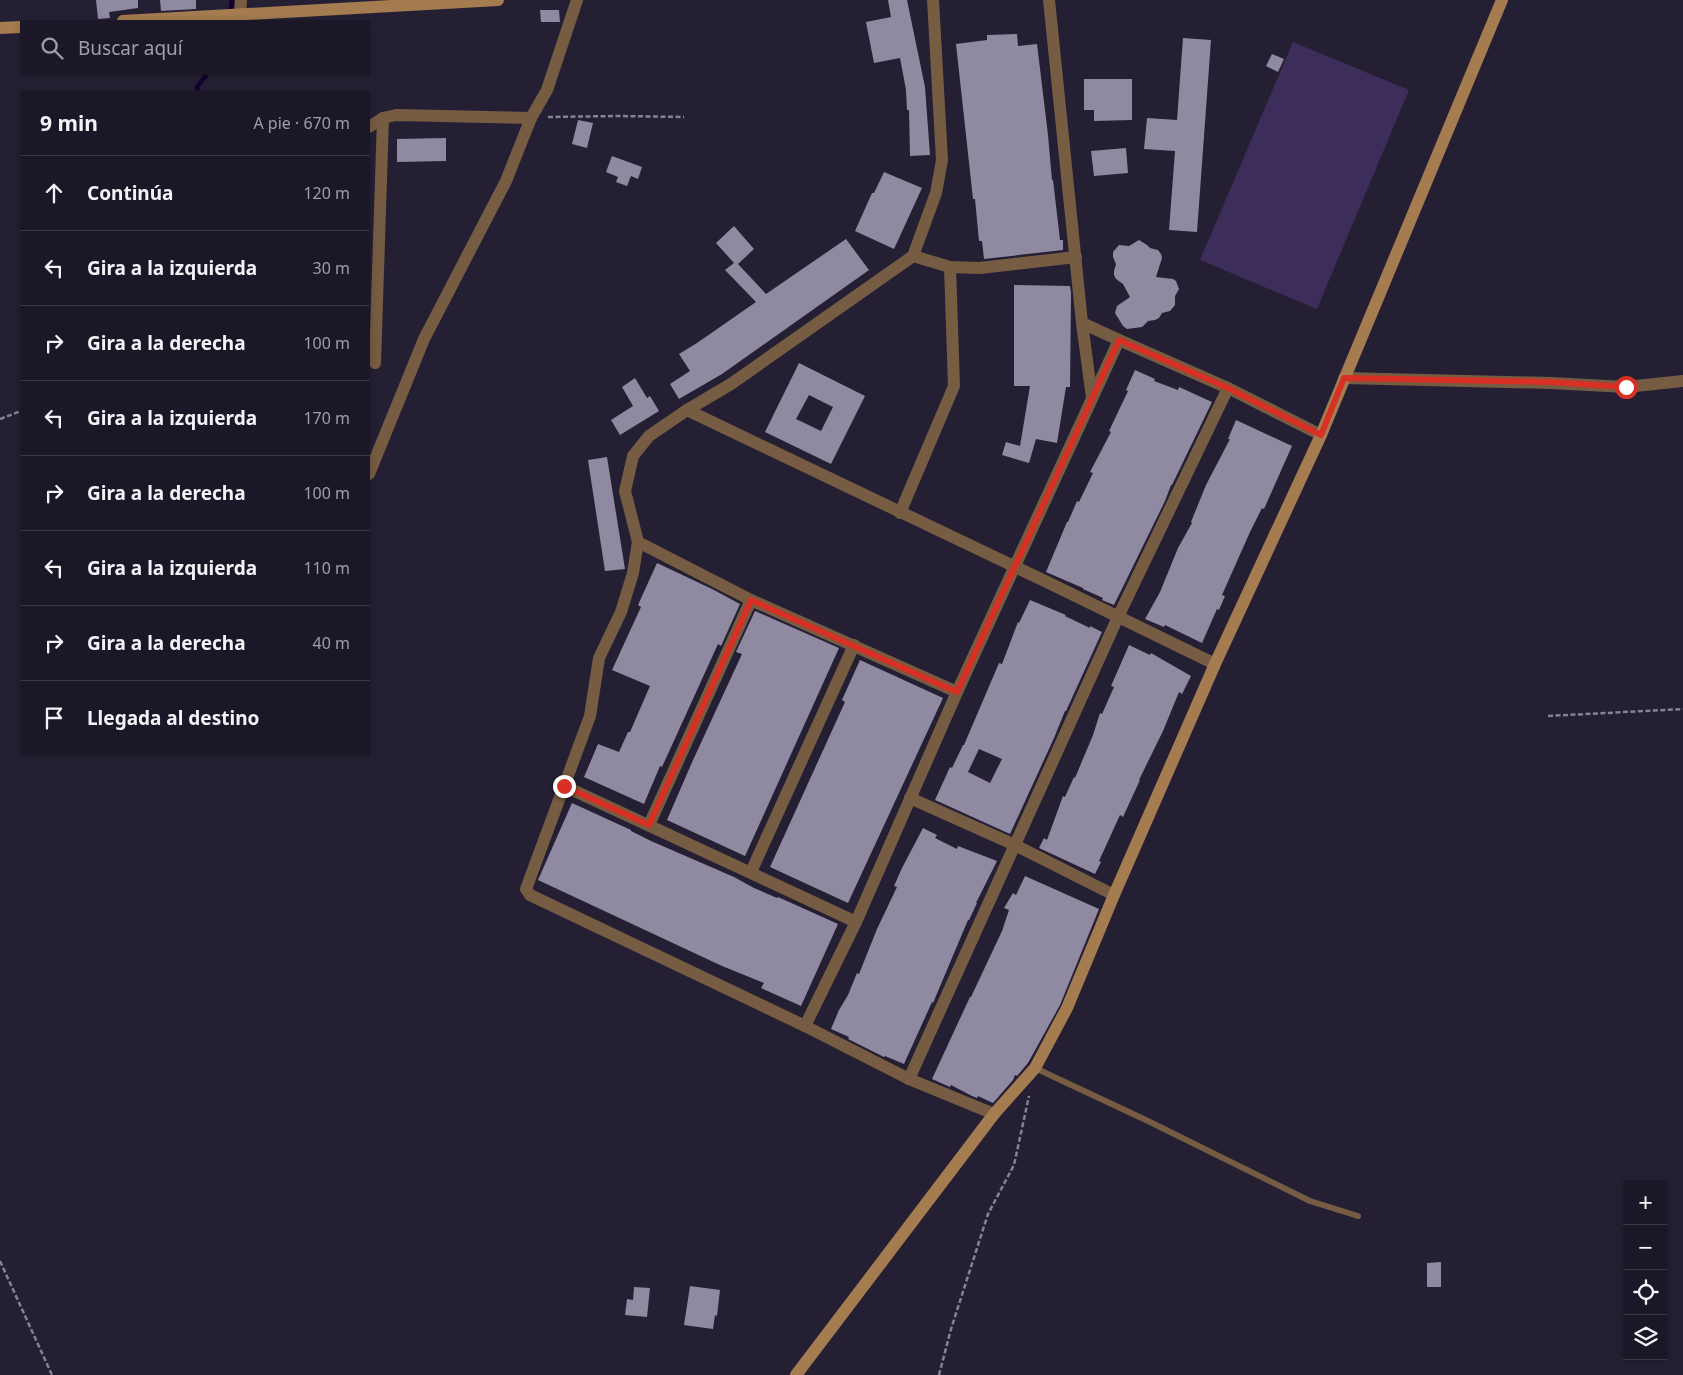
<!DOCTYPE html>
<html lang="es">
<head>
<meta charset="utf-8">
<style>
  :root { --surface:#1c1726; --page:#292432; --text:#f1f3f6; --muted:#a09fa7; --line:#3a3643 }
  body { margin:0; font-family:"Noto Sans",sans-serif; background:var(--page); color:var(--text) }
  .controls { position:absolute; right:15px; bottom:15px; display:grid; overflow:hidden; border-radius:0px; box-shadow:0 2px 8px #0003 }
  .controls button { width:45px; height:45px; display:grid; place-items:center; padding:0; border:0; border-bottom:1px solid var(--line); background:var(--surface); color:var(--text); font:25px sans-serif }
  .stop { position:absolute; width:15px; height:15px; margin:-11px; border:4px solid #d93025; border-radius:50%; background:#fff }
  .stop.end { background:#d93025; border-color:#fff; box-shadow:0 1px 5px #0008 }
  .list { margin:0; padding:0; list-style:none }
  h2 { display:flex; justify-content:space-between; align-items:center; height:65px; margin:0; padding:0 20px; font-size:21px }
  h2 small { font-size:16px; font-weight:400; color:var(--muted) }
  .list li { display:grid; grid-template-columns:32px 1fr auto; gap:15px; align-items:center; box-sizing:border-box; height:75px; padding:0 20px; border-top:1px solid var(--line) }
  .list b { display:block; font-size:19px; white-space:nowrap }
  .list em { font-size:16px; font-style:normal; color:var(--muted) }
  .icon { flex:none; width:28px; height:28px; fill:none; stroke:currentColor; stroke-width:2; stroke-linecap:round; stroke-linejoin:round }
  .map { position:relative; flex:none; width:1683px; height:1375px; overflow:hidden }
  .search { position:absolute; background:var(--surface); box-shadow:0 2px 8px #0003; left:20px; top:20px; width:350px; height:55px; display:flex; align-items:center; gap:12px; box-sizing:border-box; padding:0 18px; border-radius:0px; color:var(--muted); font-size:19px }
  .panel { position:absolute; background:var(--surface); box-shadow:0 2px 8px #0003; left:20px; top:90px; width:350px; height:665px; border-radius:0px }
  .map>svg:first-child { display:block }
  .park { fill:#3c2d5a }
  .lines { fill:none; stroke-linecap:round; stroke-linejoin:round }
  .stream { stroke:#14002f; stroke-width:4.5 }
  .building { fill:#9089a2; fill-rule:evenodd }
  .path { stroke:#868293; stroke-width:2.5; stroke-dasharray:5 2.5; stroke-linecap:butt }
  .lane { stroke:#765c42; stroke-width:6 }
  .street { stroke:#765c42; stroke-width:12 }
  .secondary { stroke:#a57b50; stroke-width:12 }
  .route { stroke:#d93025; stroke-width:6 }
</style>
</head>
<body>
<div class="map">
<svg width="1683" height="1375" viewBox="0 0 1683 1375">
  <rect width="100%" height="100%" fill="#251f33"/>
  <path class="park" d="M1293 42 1409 90 1317 309 1200 260Z"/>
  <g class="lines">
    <g class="stream">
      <path d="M231 8 232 0"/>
      <path d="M198 91 197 87 207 74"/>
    </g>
  </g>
  <g class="building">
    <path d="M96 0H138V8L109 12 110 18 98 19Z"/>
    <path d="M160 0H196V9L161 11Z"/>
    <path d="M888 0H907L925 87 930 155 910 156 909 110H907L906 90 900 58 874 63 866 22 891 17Z"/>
    <path d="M540 10H559L560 22H541Z"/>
    <path d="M1017 34 1018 46 1037 44 1048 135 1052 180H1053L1060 240H1063V250L984 259 982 241H979L975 199H973L956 44 987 40V35Z"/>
    <path d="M1183 38 1211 40 1197 232 1169 230 1175 151 1144 149 1147 118 1177 120Z"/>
    <path d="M1272 54 1284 59 1278 72 1266 66Z"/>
    <path d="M1084 79H1132V120L1094 121V110H1084Z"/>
    <path d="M578 120 593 123 587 148 572 144Z"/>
    <path d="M446 138V161L397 162V139Z"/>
    <path d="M1126 148 1128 173 1094 176 1091 151Z"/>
    <path d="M612 156 642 167 638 179 631 176 627 186 616 182 618 177 606 172Z"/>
    <path d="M884 172 922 188 894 249 855 231 872 193H874Z"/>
    <path d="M734 226 754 249 738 264 766 294 846 239 869 270 722 374 679 399 670 384 690 371 679 354 697 343 756 302 725 270 734 263 716 243Z"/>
    <path d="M1139 240 1147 245 1150 248 1158 250 1161 254 1162 258 1156 277 1173 279 1176 281 1179 289 1175 296V305L1170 311 1162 313 1159 318 1155 320 1148 321 1142 327 1127 329 1123 326 1115 313 1117 306 1130 297 1123 284 1116 279 1114 275V271L1116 264 1113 257V252L1119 245 1129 246Z"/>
    <path d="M1014 285 1070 286 1071 293 1070 387H1066L1057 443 1036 439 1029 463 1002 455 1006 442 1020 446 1030 386H1014Z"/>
    <path d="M799 363 865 396 831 464 765 432ZM809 395 833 407 821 431 796 419Z"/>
    <path d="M1135 370 1155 379 1154 381 1178 390 1179 387 1212 402 1172 485H1171L1165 501 1114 605 1102 600 1103 598 1083 589V588L1046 572 1067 522H1068L1077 501 1079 502 1093 473 1090 472 1111 432 1109 431 1128 391 1126 390Z"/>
    <path d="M635 378 647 398 650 396 659 411 620 435 611 420 633 406 622 387Z"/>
    <path d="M1236 420 1292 446 1264 509 1262 508 1250 532 1222 595 1225 596 1219 610 1217 609 1202 643 1165 625 1164 627 1145 619 1160 592 1178 548 1192 523 1191 522 1206 485 1230 439H1228Z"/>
    <path d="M607 457 625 569 605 571 588 460Z"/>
    <path d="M657 563 712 589 740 604 721 646 718 644 662 767 660 766 644 804 584 777 598 744 619 752 628 732H630L650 686 612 670 641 607 638 605Z"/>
    <path d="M1030 600 1066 615 1065 616 1090 628V626L1102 632 1066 711H1065L1054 738 1010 834 935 800 950 767 952 768 963 745H964L999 663 1002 664 1018 622 1019 623ZM979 749 1002 759 990 783 968 772Z"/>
    <path d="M755 611 839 648 745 856 667 820 693 760 742 654 736 652Z"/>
    <path d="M1129 645 1150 655 1151 653 1191 676 1182 694 1179 692 1163 731 1139 780H1140L1123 817 1120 815 1099 861 1101 862 1095 874 1039 848 1044 838 1047 840 1063 796 1065 797 1074 777 1075 778 1093 735 1100 713 1102 714 1114 687 1111 686Z"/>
    <path d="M860 660 943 698 848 903 770 867 845 702 842 700Z"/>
    <path d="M572 803 631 830V831L651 841 734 877 754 888 777 898 778 897 838 924 801 1006 761 988 764 983 722 966 538 880Z"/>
    <path d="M923 828 937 835 935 838 957 849 958 846 997 861 976 903H977L969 920H968L933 1003 932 1002 904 1064 885 1056 884 1057 848 1039 849 1037 831 1029 839 1010 848 995 857 973 859 974 877 929 897 887 894 886 902 868Z"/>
    <path d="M1025 876 1099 909 1060 1005 1028 1063 1017 1076 1015 1075 1013 1080 993 1103 978 1096 977 1098 972 1096 951 1085 950 1087 932 1079 970 997H971L1002 931 1009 910 1004 908 1013 893 1016 895Z"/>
    <path d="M1441 1262V1287H1427V1263Z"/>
    <path d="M690 1286 720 1290 717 1316 715 1315 713 1329 684 1325Z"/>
    <path d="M634 1287 650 1288 647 1317 625 1315 627 1299 633 1300Z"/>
  </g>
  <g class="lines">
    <g class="path">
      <path d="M548 117 619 116 684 117"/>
      <path d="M0 419 21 411"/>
      <path d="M1548 716 1683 709"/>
      <path d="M0 1261 52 1375"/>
      <path d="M939 1375 951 1329 988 1214 1014 1165 1029 1096"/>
    </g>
    <path class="lane" d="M1035 1068 1148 1121 1310 1201 1358 1216"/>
    <g class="street">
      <path d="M1049 0 1082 323 1092 398"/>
      <path d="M240 15 241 0"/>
      <path d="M369 127 383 118"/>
      <path d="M913 256 936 193 942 160 933 0"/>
      <path d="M1082 323 1119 340 1228 388 1321 435"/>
      <path d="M375 363 383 118 396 115 531 118"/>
      <path d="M1344 378 1551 383 1626 387 1683 381"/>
      <path d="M687 410 1049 583 1215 664"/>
      <path d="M369 474 424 339 506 181 531 118 547 90 577 0"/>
      <path d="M900 513 954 386 950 267"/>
      <path d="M638 542 751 600 957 692"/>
      <path d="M564 786 856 922"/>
      <path d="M910 798 1015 845 1114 895"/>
      <path d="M649 825 751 600"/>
      <path d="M751 872 854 645"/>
      <path d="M805 1026 856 922 957 692 1119 340"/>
      <path d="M909 1079 1118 617 1228 388"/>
      <path d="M994 1114 909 1079 805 1026 530 895 526 889 590 716 599 658 621 612 633 573 638 542 625 491 633 456 649 436 687 410 731 384 913 256 950 267 980 268 1076 257"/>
    </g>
    <g class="secondary">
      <path d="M123 21 498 0"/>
      <path d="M0 28 21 27"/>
      <path d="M796 1375 994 1114 1035 1068 1067 1008 1114 895 1215 664 1321 435 1502 0"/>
    </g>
  </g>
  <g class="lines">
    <path class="route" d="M564 786 649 825 751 600 957 692 1119 340 1228 388 1321 435 1344 378 1551 382 1626 387"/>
  </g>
</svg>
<div class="controls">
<button>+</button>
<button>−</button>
<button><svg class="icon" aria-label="locate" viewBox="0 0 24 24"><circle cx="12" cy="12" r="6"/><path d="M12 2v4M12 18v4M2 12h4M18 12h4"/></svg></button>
<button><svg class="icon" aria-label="layers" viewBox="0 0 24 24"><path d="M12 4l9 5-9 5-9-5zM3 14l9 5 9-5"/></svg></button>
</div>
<div class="stop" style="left:1626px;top:387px"></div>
<div class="stop end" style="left:564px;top:786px"></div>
<div class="search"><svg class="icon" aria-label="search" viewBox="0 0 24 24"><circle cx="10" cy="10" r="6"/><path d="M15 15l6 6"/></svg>Buscar aquí</div>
<section class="panel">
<h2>9 min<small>A pie · 670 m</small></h2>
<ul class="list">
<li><svg class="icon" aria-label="ahead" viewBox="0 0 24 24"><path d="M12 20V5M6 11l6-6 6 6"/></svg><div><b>Continúa</b></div><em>120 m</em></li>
<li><svg class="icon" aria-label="left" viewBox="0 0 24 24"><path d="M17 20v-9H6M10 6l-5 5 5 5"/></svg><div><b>Gira a la izquierda</b></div><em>30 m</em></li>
<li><svg class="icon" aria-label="right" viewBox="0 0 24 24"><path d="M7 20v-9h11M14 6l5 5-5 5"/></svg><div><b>Gira a la derecha</b></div><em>100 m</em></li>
<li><svg class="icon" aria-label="left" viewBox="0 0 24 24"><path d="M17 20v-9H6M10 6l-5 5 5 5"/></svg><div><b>Gira a la izquierda</b></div><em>170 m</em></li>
<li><svg class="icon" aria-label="right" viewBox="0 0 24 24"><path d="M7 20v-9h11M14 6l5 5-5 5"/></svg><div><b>Gira a la derecha</b></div><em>100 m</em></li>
<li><svg class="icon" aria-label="left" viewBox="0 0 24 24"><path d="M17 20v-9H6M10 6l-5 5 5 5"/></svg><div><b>Gira a la izquierda</b></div><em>110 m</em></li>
<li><svg class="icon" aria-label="right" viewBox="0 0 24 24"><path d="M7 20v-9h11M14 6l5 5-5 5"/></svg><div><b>Gira a la derecha</b></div><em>40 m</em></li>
<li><svg class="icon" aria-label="arrive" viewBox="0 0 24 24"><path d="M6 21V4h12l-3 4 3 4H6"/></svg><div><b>Llegada al destino</b></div></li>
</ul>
</section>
</div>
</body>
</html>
